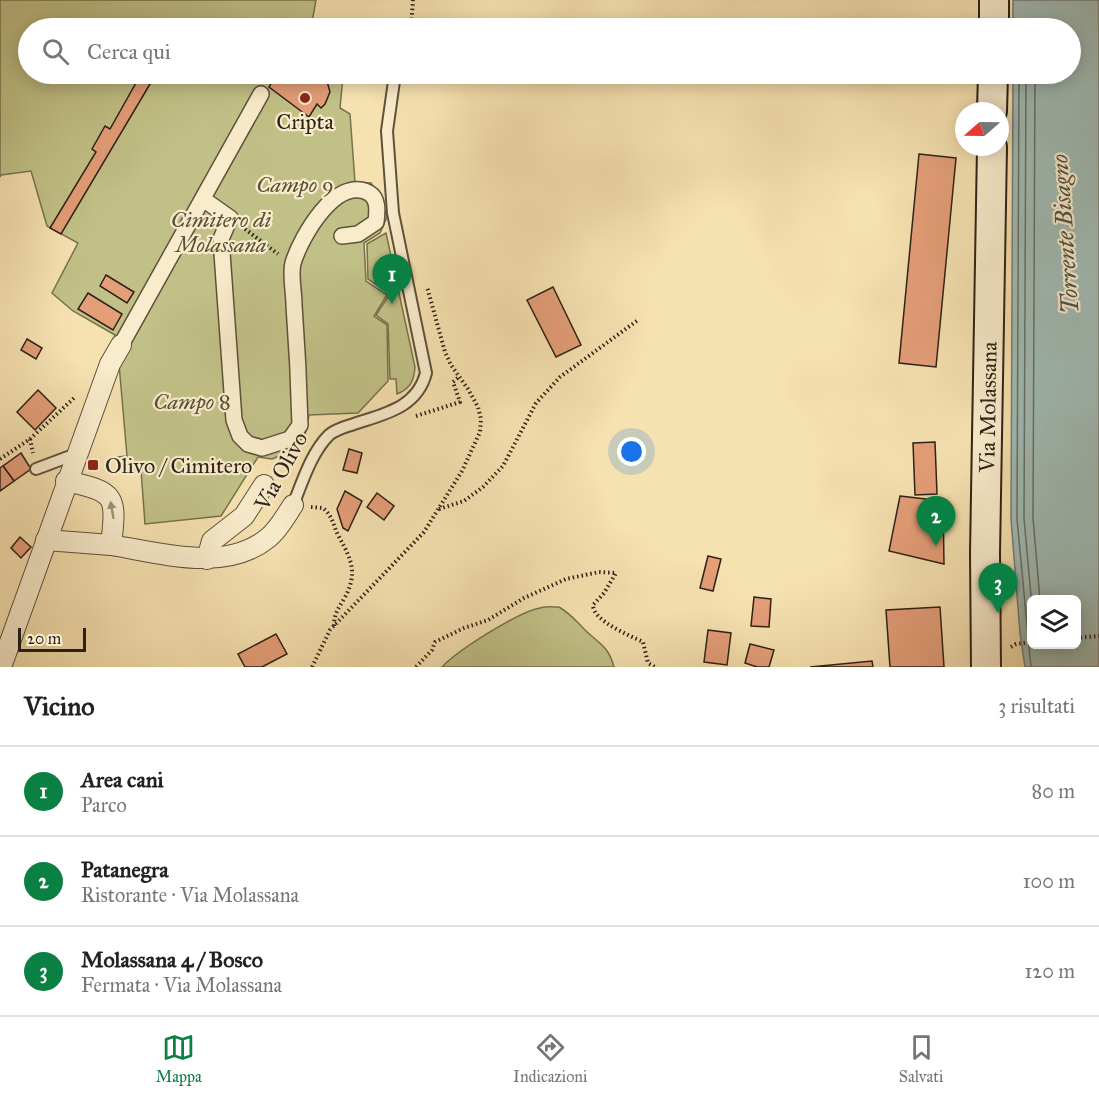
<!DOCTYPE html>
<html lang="it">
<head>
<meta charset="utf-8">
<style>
  :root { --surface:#fff; --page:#f2f2f2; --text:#222; --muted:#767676; --line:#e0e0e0; --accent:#0b8043 }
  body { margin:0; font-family:"IM FELL Great Primer",serif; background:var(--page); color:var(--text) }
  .controls { position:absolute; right:18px; bottom:18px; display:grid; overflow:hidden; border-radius:9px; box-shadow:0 3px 15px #0003 }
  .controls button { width:54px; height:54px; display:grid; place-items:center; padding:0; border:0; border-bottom:2px solid var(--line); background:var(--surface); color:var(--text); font:30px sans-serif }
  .compass { position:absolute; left:955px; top:102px; width:54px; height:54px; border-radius:50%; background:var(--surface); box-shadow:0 3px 15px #0003; rotate:250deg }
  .scale { position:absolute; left:18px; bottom:15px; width:68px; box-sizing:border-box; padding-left:6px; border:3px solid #2d2116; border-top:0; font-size:16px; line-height:21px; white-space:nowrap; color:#2d2116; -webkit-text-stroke:4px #f9eccc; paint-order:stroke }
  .you { position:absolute; left:632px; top:452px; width:21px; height:21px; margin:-15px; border:4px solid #fff; border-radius:50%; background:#1a73e8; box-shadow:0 0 0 9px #1a73e833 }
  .badge { display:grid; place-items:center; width:39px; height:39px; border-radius:50%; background:var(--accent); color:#fff; font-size:20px; font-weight:700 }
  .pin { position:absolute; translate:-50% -50px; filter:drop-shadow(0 2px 3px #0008) }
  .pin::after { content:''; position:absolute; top:32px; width:21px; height:18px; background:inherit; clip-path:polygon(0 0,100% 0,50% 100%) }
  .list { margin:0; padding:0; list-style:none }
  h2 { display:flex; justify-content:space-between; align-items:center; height:78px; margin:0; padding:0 24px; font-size:26px }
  h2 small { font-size:20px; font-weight:400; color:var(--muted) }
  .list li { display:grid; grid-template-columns:39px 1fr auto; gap:18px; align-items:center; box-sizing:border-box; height:90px; padding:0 24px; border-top:2px solid var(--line) }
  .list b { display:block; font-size:22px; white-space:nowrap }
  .list p { margin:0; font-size:20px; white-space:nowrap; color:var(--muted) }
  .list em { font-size:20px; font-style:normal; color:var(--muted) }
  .icon { flex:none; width:33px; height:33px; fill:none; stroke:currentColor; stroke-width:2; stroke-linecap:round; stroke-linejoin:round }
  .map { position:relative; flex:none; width:1099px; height:667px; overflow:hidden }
  .search { position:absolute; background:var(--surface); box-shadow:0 3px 15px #0003; left:18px; right:18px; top:18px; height:66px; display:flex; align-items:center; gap:15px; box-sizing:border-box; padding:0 21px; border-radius:33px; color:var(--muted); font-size:22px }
  .sheet { height:348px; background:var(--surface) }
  nav { display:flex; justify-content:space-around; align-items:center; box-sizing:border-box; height:84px; border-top:2px solid var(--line); background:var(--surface); font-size:16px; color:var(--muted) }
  nav a { display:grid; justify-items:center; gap:3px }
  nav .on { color:var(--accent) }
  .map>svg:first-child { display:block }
  .green { fill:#c1c187; stroke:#77714e; stroke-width:1.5 }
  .water { fill:#a0bbb5; stroke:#727d75; stroke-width:1.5; fill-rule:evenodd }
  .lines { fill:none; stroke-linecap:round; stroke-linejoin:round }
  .shore { stroke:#666e66; stroke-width:1.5 }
  .building { fill:#e49e78; stroke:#2d2116; stroke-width:1.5 }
  .service-casing { stroke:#5f513c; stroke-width:14 }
  .pedestrian-casing { stroke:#5f513c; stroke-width:18 }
  .minor-casing { stroke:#5f513c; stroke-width:22 }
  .secondary-casing { stroke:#2d2116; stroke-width:32 }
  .path { stroke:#2d2116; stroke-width:4; stroke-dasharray:1.5 3; stroke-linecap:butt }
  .service { stroke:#f9eccc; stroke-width:10 }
  .pedestrian { stroke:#f9eccc; stroke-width:15 }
  .minor { stroke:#f9eccc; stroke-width:20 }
  .secondary { stroke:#f9eccc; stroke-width:28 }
  .oneway { fill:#9d917a }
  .poi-dot { fill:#8f2418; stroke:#f9eccc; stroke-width:2 }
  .labels { text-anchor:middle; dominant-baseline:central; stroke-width:4.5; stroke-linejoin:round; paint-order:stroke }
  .poi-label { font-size:22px; fill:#2d2116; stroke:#f9eccc }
  .park-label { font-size:22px; font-style:italic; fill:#595138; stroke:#f9eccc }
  .street-label { font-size:22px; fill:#2d2116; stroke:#f9eccc }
  .water-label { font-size:24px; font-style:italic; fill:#504f46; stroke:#f9eccc }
</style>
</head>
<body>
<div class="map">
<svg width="1099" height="667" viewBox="0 0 1099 667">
  <rect width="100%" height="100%" fill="#f6e1b0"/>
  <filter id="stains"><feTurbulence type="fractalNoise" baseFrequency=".00333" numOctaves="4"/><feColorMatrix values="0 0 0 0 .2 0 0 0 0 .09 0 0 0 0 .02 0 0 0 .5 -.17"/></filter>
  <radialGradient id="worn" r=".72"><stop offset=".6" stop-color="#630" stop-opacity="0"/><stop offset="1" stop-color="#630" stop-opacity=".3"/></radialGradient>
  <g class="green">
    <path d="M0 0H316L311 28H28V74H342L343 76 340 108 350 114 355 182 371 183 381 199 387 217 380 233 364 243 366 281 387 295 374 316 387 325 388 381 358 413 309 415 305 435 292 451 272 459 258 457 221 516 145 524 141 470 119 472 118 457 127 456 119 364 114 340 115 335 73 311 52 293 78 243 47 226 31 171 1 175 0 177Z"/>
    <path d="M386 233 415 367C414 381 410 389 397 394L396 379H390L388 324 376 315 390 294 368 279 367 244Z"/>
    <path d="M559 607C572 615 574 619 584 629 599 644 608 645 614 667H442C458 650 518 612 540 608 546 606 553 607 559 607Z"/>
  </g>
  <path class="water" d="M1013 0H1099V667H1025L1020 633 1011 519 1013 74H1070V28H1013ZM1032 600H1076V644H1032Z"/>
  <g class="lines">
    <g class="shore">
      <path d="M1019 74 1017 519 1031 667"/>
      <path d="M1026 74 1024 518 1032 607"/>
      <path d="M1035 74 1033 518 1040 600"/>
    </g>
  </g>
  <g class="building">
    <path d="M141 74H156L61 234 50 228 96 152 92 149 105 126 110 129Z"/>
    <path d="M274 74H325L330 92 325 104 321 108 317 104 309 117 269 87 276 75Z"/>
    <path d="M933 74H967L968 75 933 76Z"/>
    <path d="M919 154 956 158 936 367 899 363Z"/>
    <path d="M106 275 134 292 127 303 100 286Z"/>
    <path d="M553 287 581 345 556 357 527 300Z"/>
    <path d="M88 293 122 314 113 330 78 309Z"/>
    <path d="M27 339 42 348 36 359 21 350Z"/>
    <path d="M38 390 56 408 35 430 17 412Z"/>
    <path d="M935 442 937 494 915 495 913 443Z"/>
    <path d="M349 449 362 453 357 473 343 470Z"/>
    <path d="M21 453 31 469 14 481 3 466Z"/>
    <path d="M3 466 14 481 0 491V468Z"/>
    <path d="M345 491 362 501 348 531 343 528 337 509Z"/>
    <path d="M377 493 394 506 384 520 367 507Z"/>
    <path d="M900 496 943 501 944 564 889 551Z"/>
    <path d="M20 537 31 547 21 558 11 548Z"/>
    <path d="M708 556 721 559 713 591 700 588Z"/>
    <path d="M754 597 771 599 769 627 751 626Z"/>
    <path d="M940 607 944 667H890L886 610Z"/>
    <path d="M708 630 731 633 727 665 704 662Z"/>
    <path d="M276 634 287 654 262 667H245L238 654Z"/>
    <path d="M750 644 774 650 769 667H757L745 663Z"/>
    <path d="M872 661 873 667H810Z"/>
  </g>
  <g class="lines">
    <defs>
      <g id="service">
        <path d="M36 469 76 454"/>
        <path d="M293 505C302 483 311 453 329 435 336 429 345 427 354 424 384 414 417 408 426 373L393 213 387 131 395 74"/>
      </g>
      <g id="pedestrian">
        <path d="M203 199 230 218 221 239 234 420 240 436 248 444 262 448 290 439 300 425C299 385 297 345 294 305 294 292 290 275 293 263 301 237 336 175 369 193 379 199 377 212 376 222L358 234 342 236"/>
        <path d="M121 345 261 94"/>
      </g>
      <g id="minor">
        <path d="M46 540 111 545C117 495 116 492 66 481"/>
        <path d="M111 545C160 553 225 573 268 538 279 529 285 517 293 505"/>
        <path d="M207 559 212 541 244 516 264 485"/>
        <path d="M1 667 110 364 121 345"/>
      </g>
      <g id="secondary">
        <path d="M994 28V0"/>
        <path d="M992 111 993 74"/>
        <path d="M986 667 985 553 992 147"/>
      </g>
    </defs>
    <use href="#service" class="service-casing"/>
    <use href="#pedestrian" class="pedestrian-casing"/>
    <use href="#minor" class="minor-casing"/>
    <use href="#secondary" class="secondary-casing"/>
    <g class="path">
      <path d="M411 28 413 0"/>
      <path d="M245 229 278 254"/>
      <path d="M416 416 460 402 453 382 459 377"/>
      <path d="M30 439 33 453"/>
      <path d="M0 459 30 439 74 398"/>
      <path d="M311 507 323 508C333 516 333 526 339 537 352 560 358 574 344 599 338 609 334 614 334 626"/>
      <path d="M439 509 464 501 483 487 503 466 536 403 560 377 638 320"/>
      <path d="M1076 638 1099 636"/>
      <path d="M1011 647 1016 644 1032 642"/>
      <path d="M312 667 330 630 424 532 462 471 480 432 481 419 478 407 468 389 451 365 445 352 427 287"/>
      <path d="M416 667 432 650 435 642 464 628 488 620 524 598 566 579 599 572 616 573 604 593 593 605C593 621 629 635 643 642L648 663 655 667"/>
    </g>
    <use href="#service" class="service"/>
    <use href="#pedestrian" class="pedestrian"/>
    <use href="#minor" class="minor"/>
    <use href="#secondary" class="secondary"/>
  </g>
  <defs><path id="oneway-solid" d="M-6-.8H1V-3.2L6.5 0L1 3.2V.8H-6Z" transform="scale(1.5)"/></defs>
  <use class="oneway" href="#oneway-solid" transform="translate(112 510) rotate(-100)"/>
  <g class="poi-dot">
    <circle cx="305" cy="98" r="6"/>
    <rect x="87" y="459" width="12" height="12" rx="3"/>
  </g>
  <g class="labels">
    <g class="poi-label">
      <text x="305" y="121">Cripta</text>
      <text x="105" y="465" text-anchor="start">Olivo / Cimitero</text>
    </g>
    <g class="park-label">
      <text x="295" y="184">Campo 9</text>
      <text x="221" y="219">Cimitero di<tspan x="221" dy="25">Molassana</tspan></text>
      <text x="192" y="401">Campo 8</text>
    </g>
    <g class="street-label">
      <text transform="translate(988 407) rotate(-89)">Via Molassana</text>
      <text transform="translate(281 471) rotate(-61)">Via Olivo</text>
    </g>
    <g class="water-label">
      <text transform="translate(1065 234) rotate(-94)">Torrente Bisagno</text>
    </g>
  </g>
  <rect width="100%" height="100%" filter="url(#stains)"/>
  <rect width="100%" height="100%" fill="url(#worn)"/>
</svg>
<div class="controls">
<button><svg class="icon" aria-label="layers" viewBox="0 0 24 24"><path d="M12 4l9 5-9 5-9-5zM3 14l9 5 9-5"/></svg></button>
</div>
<svg class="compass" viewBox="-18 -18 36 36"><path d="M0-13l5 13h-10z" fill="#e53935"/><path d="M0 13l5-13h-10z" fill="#767676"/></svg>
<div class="scale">20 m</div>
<div class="you"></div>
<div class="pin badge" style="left:392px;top:304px">1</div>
<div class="pin badge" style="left:936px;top:546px">2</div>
<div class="pin badge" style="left:998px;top:613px">3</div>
<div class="search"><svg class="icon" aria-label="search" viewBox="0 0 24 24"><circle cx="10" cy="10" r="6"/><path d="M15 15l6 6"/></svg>Cerca qui</div>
</div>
<section class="sheet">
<h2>Vicino<small>3 risultati</small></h2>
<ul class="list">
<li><span class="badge">1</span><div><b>Area cani</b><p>Parco</p></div><em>80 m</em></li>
<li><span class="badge">2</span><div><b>Patanegra</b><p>Ristorante · Via Molassana</p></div><em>100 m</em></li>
<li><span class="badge">3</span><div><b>Molassana 4 / Bosco</b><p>Fermata · Via Molassana</p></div><em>120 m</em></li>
</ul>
</section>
<nav>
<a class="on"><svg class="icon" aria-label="map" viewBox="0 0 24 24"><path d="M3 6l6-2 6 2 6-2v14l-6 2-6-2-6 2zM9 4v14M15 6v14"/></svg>Mappa</a>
<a><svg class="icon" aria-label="directions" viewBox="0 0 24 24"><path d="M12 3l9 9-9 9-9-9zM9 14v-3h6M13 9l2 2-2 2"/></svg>Indicazioni</a>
<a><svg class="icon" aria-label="saved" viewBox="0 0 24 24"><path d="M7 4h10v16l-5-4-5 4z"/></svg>Salvati</a>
</nav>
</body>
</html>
